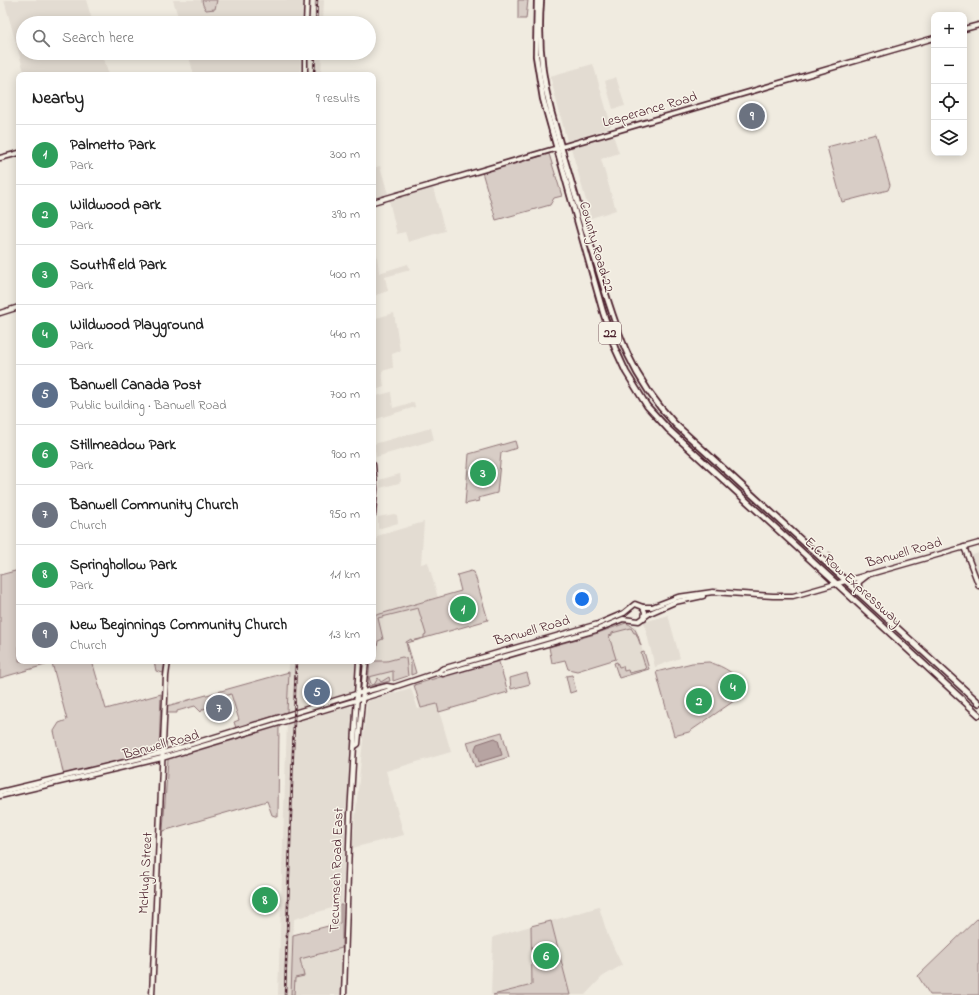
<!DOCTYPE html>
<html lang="en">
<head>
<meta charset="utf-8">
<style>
  :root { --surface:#fff; --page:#f6f6f6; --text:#222; --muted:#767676; --line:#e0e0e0; --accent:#d1495b }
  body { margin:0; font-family:"Indie Flower",sans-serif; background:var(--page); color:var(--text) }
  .controls { position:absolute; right:12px; top:12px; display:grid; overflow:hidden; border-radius:8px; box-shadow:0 2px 10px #0003 }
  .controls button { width:36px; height:36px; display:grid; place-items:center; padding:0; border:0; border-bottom:1px solid var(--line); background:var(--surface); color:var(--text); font:20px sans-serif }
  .you { position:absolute; left:582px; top:599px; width:14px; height:14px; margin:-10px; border:3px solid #fff; border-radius:50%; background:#1a73e8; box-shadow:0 0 0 6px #1a73e833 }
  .badge { display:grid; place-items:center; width:26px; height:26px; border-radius:50%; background:var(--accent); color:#fff; font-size:13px; font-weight:700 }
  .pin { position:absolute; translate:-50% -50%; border:2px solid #fff; box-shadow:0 1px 4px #0006 }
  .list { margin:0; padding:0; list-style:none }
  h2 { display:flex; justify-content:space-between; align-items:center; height:52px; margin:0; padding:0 16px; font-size:17px }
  h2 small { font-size:13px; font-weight:400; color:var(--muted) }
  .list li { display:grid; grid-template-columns:26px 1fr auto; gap:12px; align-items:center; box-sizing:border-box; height:60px; padding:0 16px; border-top:1px solid var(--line) }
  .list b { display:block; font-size:15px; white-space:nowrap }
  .list p { margin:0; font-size:13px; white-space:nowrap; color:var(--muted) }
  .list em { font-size:13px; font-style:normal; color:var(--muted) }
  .icon { flex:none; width:22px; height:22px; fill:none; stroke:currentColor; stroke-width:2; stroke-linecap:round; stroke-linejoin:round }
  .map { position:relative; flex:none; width:979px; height:995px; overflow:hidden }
  .search { position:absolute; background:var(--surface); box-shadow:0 2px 10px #0003; left:16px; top:16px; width:360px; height:44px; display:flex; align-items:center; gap:10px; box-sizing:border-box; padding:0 14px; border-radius:22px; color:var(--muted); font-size:15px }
  .panel { position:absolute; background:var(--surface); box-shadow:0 2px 10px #0003; left:16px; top:72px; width:360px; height:592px; border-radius:8px }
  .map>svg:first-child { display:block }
  .built { fill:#e3dcd2 }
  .green { fill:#d8cdc6; stroke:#917678 }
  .water { fill:#b7a4a2; stroke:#8b6f72 }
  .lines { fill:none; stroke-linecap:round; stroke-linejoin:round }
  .stream { stroke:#8b6f72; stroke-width:1 }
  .secondary-casing { stroke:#4a1f2b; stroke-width:7 }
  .primary-casing { stroke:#4a1f2b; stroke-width:8 }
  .highway-casing { stroke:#4a1f2b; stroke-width:8 }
  .secondary { stroke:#f7f3e8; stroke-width:4 }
  .primary { stroke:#f7f3e8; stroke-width:4.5 }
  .highway { stroke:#f7f3e8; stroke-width:5 }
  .rail-casing { stroke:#4a1f2b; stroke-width:2.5 }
  .rail { stroke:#f7f3e8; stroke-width:1; stroke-dasharray:3; stroke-linecap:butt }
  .labels { text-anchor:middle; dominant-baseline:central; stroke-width:3; stroke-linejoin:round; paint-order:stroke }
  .shield { fill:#f7f3e8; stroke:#7e5f64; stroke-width:1 }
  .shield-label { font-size:13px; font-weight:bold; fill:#4a1f2b }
  .street-label { font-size:14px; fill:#4a1f2b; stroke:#f7f3e8 }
</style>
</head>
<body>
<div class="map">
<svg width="979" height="995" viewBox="0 0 979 995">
  <rect width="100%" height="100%" fill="#f0ebe0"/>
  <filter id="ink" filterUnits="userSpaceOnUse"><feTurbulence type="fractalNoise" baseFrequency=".025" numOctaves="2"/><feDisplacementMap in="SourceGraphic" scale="8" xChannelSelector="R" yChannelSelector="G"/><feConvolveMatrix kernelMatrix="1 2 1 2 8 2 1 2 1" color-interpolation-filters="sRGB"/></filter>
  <g filter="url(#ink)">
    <g class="built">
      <path d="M4 0H86L93 23H23V53H102L109 75H25Z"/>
      <path d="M173 0H304L302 23H180Z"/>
      <path d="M314 0H324L323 23H314Z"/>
      <path d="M188 53H301L300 72 291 75H194Z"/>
      <path d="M313 53H322L321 75H312Z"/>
      <path d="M593 64 611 125 609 128 567 141 550 76Z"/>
      <path d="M616 77 625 106 613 109 605 81Z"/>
      <path d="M613 135 619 153 601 159 616 210 591 218 571 148Z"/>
      <path d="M380 166 388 194 373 198V168Z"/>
      <path d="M433 188 445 231 408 242 405 232 397 234 389 200Z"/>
      <path d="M377 255 379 273 408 264 410 270 385 277 388 291 373 296V256Z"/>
      <path d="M394 313 400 351 392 354 393 368 382 371 384 387 373 391V319Z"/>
      <path d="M391 392 393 408 414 402 415 407 373 420V397Z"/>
      <path d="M431 428 434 440 376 457 374 444Z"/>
      <path d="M400 474 401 481 399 483 380 488 379 480Z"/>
      <path d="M394 514 397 515 398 523 378 529V517Z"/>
      <path d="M424 522 421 564 428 562 438 598 419 603 429 637 407 643 416 673 372 687 369 686 368 684 370 661H373V586L377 536Z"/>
      <path d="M979 553V583L969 556Z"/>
      <path d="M668 615 680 658 655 667 644 622Z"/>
      <path d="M635 625 648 669 619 677 606 633Z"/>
      <path d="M289 661H357L354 694 301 709V717L348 705 353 709 342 905 294 919 292 960 342 947 340 995H278Z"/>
      <path d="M411 688 418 709 437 704 451 752 386 771 404 835 352 848 367 701Z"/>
      <path d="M599 907 608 936 622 965 602 977 585 995H570L551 921Z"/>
      <path d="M531 926 532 985 491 995 493 937Z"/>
    </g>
    <g class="green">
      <path d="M202 0H217L215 9 206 10 203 5Z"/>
      <path d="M518 0H528L526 19H518Z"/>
      <path d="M876 134 890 185 888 190 842 202 827 147Z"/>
      <path d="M549 154 562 196 554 198 550 205 496 220 482 172Z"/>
      <path d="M515 441 517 448 501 453 497 493 478 498 479 501 465 504 469 454Z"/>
      <path d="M19 570V661H92L106 709 161 694 159 751 64 774 63 772 54 731 59 723 67 720 52 663 0 678V575Z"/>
      <path d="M471 571 474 572 488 620 407 643 416 673 411 675V664L406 642 411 639 412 641 424 638V635L426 634 418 608 378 618 383 639 378 641 376 655 373 657V616L461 591 457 575Z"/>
      <path d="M626 623C637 627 638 636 641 646L636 633H634L631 628 612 633V635L609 636 616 659 577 671 568 669 565 660 552 663 549 647 595 634Z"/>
      <path d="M644 652 649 669 619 678 614 663 617 662 619 667 623 666 624 671 628 670 629 673 646 669 641 653Z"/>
      <path d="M402 657 406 658 408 676 393 681V671L369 677 371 684 374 685 378 678 381 682 389 677 390 681 369 686 368 684 370 661H387Z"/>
      <path d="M498 659 508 692 439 712 437 704 421 708 414 685Z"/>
      <path d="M154 661H165L163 673 156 671Z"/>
      <path d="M709 662C727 668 734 673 746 688L744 694 689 732 674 736 656 672 692 663Z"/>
      <path d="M289 672 287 712 236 728 234 722 239 720 231 694 219 698 221 704 203 709 201 712 195 706 177 711V713H167V706Z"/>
      <path d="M527 673 530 684 511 689 510 678Z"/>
      <path d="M572 675 576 691 570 693 566 676Z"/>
      <path d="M279 725 278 817 272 815 267 801 163 831 168 759Z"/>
      <path d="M502 732 509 757 475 767 467 742Z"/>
      <path d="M340 905H342V948L300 959 304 976 295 978 294 995H291L293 935 340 923Z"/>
      <path d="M979 917V995H930L918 976Z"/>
      <path d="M551 921 570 995H493L532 985 531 926Z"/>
    </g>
    <path class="water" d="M495 738 498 740 502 755 479 762 475 749 477 744Z"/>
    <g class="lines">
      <path class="stream" d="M829 552 831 553"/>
      <defs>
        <g id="secondary">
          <path d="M306 23 307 0"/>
          <path d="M964 29 979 25"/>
          <path d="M305 75V53"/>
          <path d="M0 158 19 153"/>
          <path d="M373 202 934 38"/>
          <path d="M0 313 19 307"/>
          <path d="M373 465 375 489 373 514"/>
          <path d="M964 547 979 586"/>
          <path d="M643 607H652L678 597 713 592 773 596H793L979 543"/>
          <path d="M439 672 443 674 596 630 623 619 639 621 650 613 675 602 703 596"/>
          <path d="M355 746 358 744 366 661"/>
          <path d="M0 792 162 753 356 694 387 686 393 687"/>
          <path d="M0 796 162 758 387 691 394 687 439 672 442 669 598 624 624 613 635 604 643 607 645 612 644 618"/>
          <path d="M152 995 166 676 168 661"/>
          <path d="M344 995 350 815 359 661"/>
        </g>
        <g id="primary">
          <path d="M537 0 536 56 543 99 603 312 615 348 626 372 647 406 668 429 837 584"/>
          <path d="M541 0C538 38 541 74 551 111 565 162 580 212 596 262 616 327 627 373 675 424L846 581"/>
        </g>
        <g id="highway">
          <path d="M846 581 979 703"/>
          <path d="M837 584 979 715"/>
          <path d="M859 592 858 582 867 575"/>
        </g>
      </defs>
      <use href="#secondary" class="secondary-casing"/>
      <use href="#primary" class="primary-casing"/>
      <use href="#highway" class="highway-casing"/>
      <use href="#secondary" class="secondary"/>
      <use href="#primary" class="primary"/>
      <use href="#highway" class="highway"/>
      <defs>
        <g id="rail">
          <path d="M316 23 317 0"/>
          <path d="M314 75 315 53"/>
          <path d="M285 995 296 661"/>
        </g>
      </defs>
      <use href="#rail" class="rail-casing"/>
      <use href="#rail" class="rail"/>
    </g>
  </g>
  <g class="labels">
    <rect class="shield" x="599" y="322" width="22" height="22" rx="3"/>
    <g class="shield-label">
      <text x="610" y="333">22</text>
    </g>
    <g class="street-label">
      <text transform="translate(650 110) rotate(-16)">Lesperance Road</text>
      <text transform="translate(596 247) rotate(74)">County Road 22</text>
      <text transform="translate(904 553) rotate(-16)">Banwell Road</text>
      <text transform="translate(853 582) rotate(42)">E.C. Row Expressway</text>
      <text transform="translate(532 631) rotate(-16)">Banwell Road</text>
      <text transform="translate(161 745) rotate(-15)">Banwell Road</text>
      <text transform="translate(337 870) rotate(-88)">Tecumseh Road East</text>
      <text transform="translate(146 873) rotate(-87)">McHugh Street</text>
    </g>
  </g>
</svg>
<div class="controls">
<button>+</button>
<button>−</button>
<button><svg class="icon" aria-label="locate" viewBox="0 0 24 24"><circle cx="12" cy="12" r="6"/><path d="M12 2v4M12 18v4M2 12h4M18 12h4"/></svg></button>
<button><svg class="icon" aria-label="layers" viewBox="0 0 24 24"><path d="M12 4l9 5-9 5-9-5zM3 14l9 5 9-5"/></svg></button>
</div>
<div class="you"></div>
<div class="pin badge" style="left:463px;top:609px;background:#2e9e5b">1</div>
<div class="pin badge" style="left:699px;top:701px;background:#2e9e5b">2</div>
<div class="pin badge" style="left:483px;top:473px;background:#2e9e5b">3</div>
<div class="pin badge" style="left:733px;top:687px;background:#2e9e5b">4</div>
<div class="pin badge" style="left:317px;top:692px;background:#5c6f8a">5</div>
<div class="pin badge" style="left:546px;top:956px;background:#2e9e5b">6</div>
<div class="pin badge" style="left:219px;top:708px;background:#6b7280">7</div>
<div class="pin badge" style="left:265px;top:900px;background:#2e9e5b">8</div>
<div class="pin badge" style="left:752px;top:116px;background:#6b7280">9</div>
<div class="search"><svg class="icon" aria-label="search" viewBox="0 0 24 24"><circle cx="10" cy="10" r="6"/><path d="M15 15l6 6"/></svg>Search here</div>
<section class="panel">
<h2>Nearby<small>9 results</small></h2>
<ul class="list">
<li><span class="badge" style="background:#2e9e5b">1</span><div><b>Palmetto Park</b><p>Park</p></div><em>300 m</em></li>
<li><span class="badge" style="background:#2e9e5b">2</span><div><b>Wildwood park</b><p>Park</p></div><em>390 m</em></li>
<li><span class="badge" style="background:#2e9e5b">3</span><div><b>Southfield Park</b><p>Park</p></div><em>400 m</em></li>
<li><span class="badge" style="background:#2e9e5b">4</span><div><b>Wildwood Playground</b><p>Park</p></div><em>440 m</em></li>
<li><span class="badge" style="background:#5c6f8a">5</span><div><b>Banwell Canada Post</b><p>Public building · Banwell Road</p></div><em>700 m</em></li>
<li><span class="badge" style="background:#2e9e5b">6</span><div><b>Stillmeadow Park</b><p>Park</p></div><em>900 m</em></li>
<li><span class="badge" style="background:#6b7280">7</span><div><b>Banwell Community Church</b><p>Church</p></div><em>950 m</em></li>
<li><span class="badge" style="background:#2e9e5b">8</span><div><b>Springhollow Park</b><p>Park</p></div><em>1.1 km</em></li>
<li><span class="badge" style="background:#6b7280">9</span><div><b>New Beginnings Community Church</b><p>Church</p></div><em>1.3 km</em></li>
</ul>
</section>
</div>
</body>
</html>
